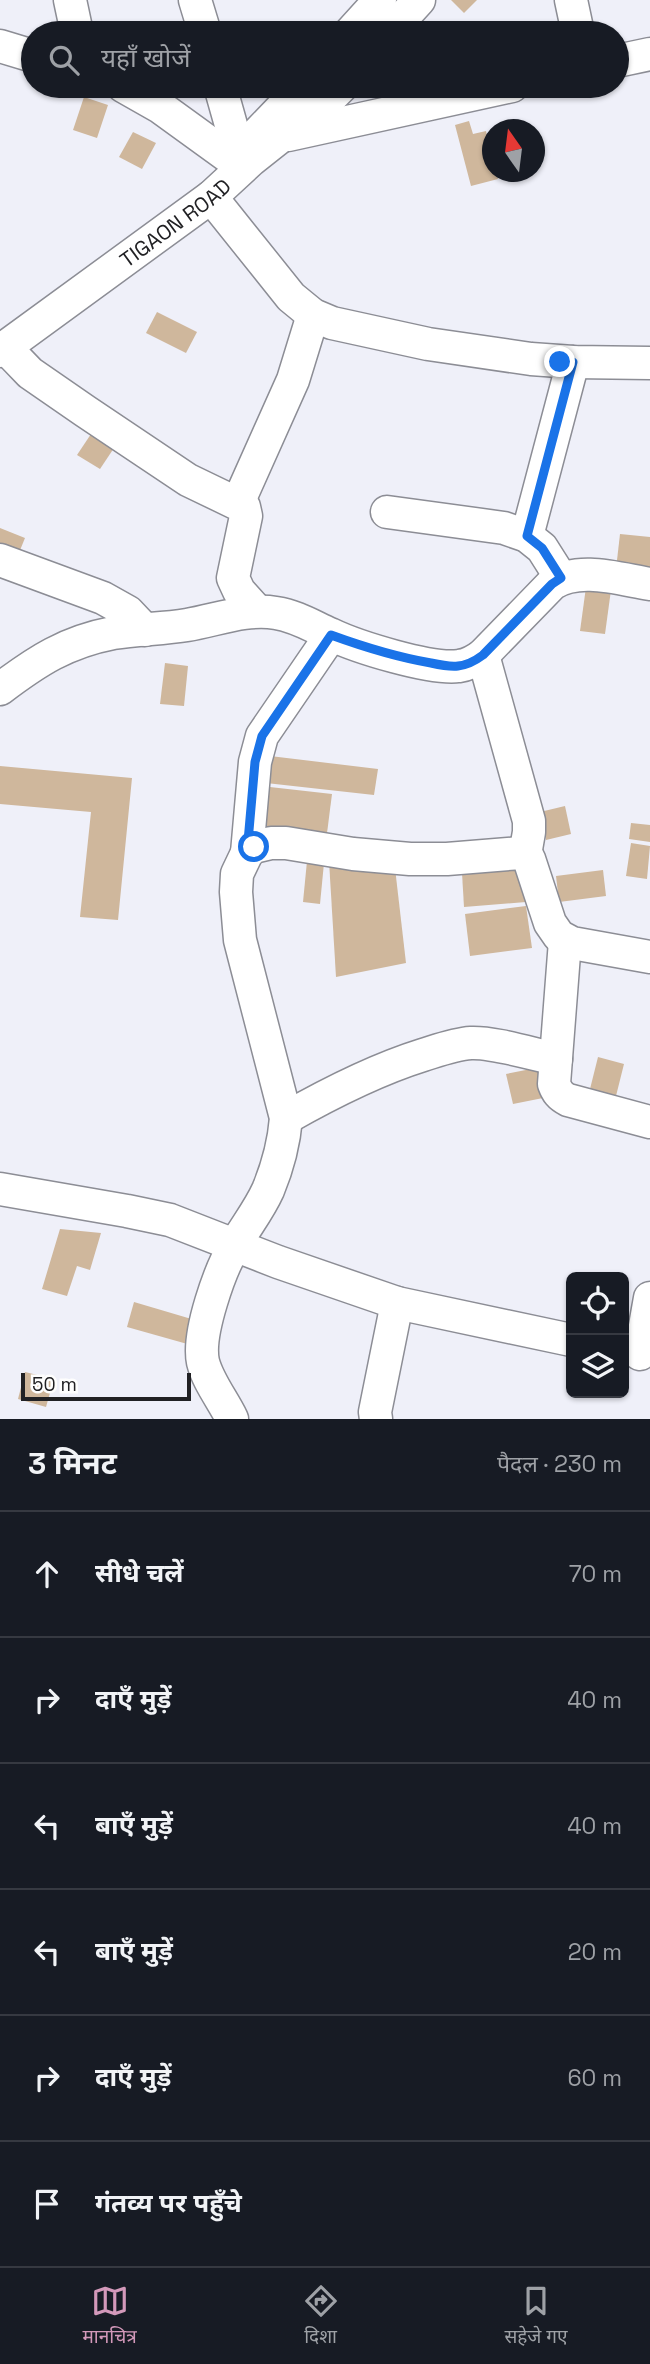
<!DOCTYPE html>
<html lang="hi">
<head>
<meta charset="utf-8">
<style>
  :root { --surface:#171b24; --page:#20242c; --text:#f1f3f6; --muted:#9ea1a6; --line:#363941; --accent:#d399ba }
  body { margin:0; font-family:"Space Grotesk","Noto Sans Devanagari",sans-serif; background:var(--page); color:var(--text) }
  .controls { position:absolute; right:21px; bottom:21px; display:grid; overflow:hidden; border-radius:10px; box-shadow:0 2px 5px #0004 }
  .controls button { width:63px; height:63px; display:grid; place-items:center; padding:0; border:0; border-bottom:2px solid var(--line); background:var(--surface); color:var(--text); font:35px sans-serif }
  .compass { position:absolute; left:482px; top:119px; width:63px; height:63px; border-radius:50%; background:var(--surface); box-shadow:0 2px 5px #0004; rotate:346deg }
  .scale { position:absolute; left:21px; bottom:18px; width:170px; box-sizing:border-box; padding-left:7px; border:4px solid #212124; border-top:0; font-size:19px; line-height:24px; white-space:nowrap; color:#212124; -webkit-text-stroke:5px #fefefe; paint-order:stroke }
  .stop { position:absolute; width:21px; height:21px; margin:-16px; border:5px solid #1a73e8; border-radius:50%; background:#fff }
  .stop.end { background:#1a73e8; border-color:#fff; box-shadow:0 2px 7px #0008 }
  .list { margin:0; padding:0; list-style:none }
  h2 { display:flex; justify-content:space-between; align-items:center; height:91px; margin:0; padding:0 28px; font-size:30px }
  h2 small { font-size:23px; font-weight:400; color:var(--muted) }
  .list li { display:grid; grid-template-columns:46px 1fr auto; gap:21px; align-items:center; box-sizing:border-box; height:126px; padding:0 28px; border-top:2px solid var(--line) }
  .list b { display:block; font-size:26px; white-space:nowrap }
  .list em { font-size:23px; font-style:normal; color:var(--muted) }
  .icon { flex:none; width:38px; height:38px; fill:none; stroke:currentColor; stroke-width:2; stroke-linecap:round; stroke-linejoin:round }
  .map { position:relative; flex:none; width:650px; height:1419px; overflow:hidden }
  .search { position:absolute; background:var(--surface); box-shadow:0 2px 5px #0004; left:21px; right:21px; top:21px; height:77px; display:flex; align-items:center; gap:18px; box-sizing:border-box; padding:0 24px; border-radius:38px; color:var(--muted); font-size:26px }
  .sheet { height:847px; background:var(--surface) }
  nav { display:flex; justify-content:space-around; align-items:center; box-sizing:border-box; height:98px; border-top:2px solid var(--line); background:var(--surface); font-size:19px; color:var(--muted) }
  nav a { display:grid; justify-items:center; gap:4px }
  nav .on { color:var(--accent) }
  .map>svg:first-child { display:block }
  .building { fill:#cfb79c }
  .lines { fill:none; stroke-linecap:round; stroke-linejoin:round }
  .minor-casing { stroke:#8c8d95; stroke-width:35 }
  .minor { stroke:#fff; stroke-width:32 }
  .route { stroke:#1a73e8; stroke-width:9 }
  .labels { text-anchor:middle; dominant-baseline:central; stroke-width:6; stroke-linejoin:round; paint-order:stroke }
  .street-label { font-size:21px; fill:#212124; stroke:#fefefe }
</style>
</head>
<body>
<div class="map">
<svg width="650" height="1419" viewBox="0 0 650 1419">
  <rect width="100%" height="100%" fill="#eff0f9"/>
  <g class="building">
    <path d="M451 0H477L464 13Z"/>
    <path d="M390 86H419L422 100 395 106Z"/>
    <path d="M84 97 108 105 97 138 73 130Z"/>
    <path d="M469 121 473 134 486 131 492 158V172H496L498 179 471 186 455 125Z"/>
    <path d="M133 132 156 143 142 169 119 157Z"/>
    <path d="M157 312 197 332 186 353 146 333Z"/>
    <path d="M91 434 114 448 100 469 77 455Z"/>
    <path d="M0 528 25 538 16 560 0 554Z"/>
    <path d="M620 534 650 537V572L616 569Z"/>
    <path d="M586 587 611 590 605 634 580 631Z"/>
    <path d="M165 663 188 666 184 706 160 704Z"/>
    <path d="M270 756 378 769 374 795 266 783Z"/>
    <path d="M0 766 132 778 118 920 80 917 91 812 0 804Z"/>
    <path d="M261 786 332 794 326 841 256 834Z"/>
    <path d="M565 806 571 834 546 840 540 812Z"/>
    <path d="M631 823 650 825V842L629 839Z"/>
    <path d="M631 843 650 846 647 879 626 876Z"/>
    <path d="M307 861 324 863 320 904 303 902Z"/>
    <path d="M329 861 395 868 406 963 336 977Z"/>
    <path d="M523 869 526 902 464 907 462 873Z"/>
    <path d="M603 870 606 896 559 902 556 876Z"/>
    <path d="M526 906 532 948 470 956 465 914Z"/>
    <path d="M598 1057 624 1064 613 1108 587 1101Z"/>
    <path d="M546 1066 553 1096 513 1104 506 1074Z"/>
    <path d="M60 1229 101 1233 90 1270 77 1266 67 1296 42 1289Z"/>
    <path d="M134 1302 205 1323 198 1347 127 1327Z"/>
    <path d="M25 1372 54 1379 46 1407 18 1399Z"/>
  </g>
  <g class="lines">
    <defs>
      <g id="minor">
        <path d="M70 0 77 33"/>
        <path d="M195 0 205 33"/>
        <path d="M571 0 578 33"/>
        <path d="M350 33 380 0"/>
        <path d="M389 33 419 0"/>
        <path d="M0 46 33 56"/>
        <path d="M617 61 650 54"/>
        <path d="M123 86 160 107 229 157"/>
        <path d="M220 86 238 150"/>
        <path d="M288 135 512 86"/>
        <path d="M253 138 303 86"/>
        <path d="M211 197 291 297 313 315 332 323 428 344 531 359 573 362 650 363"/>
        <path d="M5 347 30 373 85 411 188 480 244 507 246 516 233 578 239 591 257 611"/>
        <path id="s1" d="M0 351 211 197 251 160 333 95 342 86"/>
        <path d="M238 503 293 380 313 315"/>
        <path d="M387 512 504 528 527 536 542 548 561 578"/>
        <path d="M527 536 573 362"/>
        <path d="M0 560 103 598 128 612 145 630"/>
        <path d="M483 655 529 821V832L525 855"/>
        <path d="M0 689C37 661 66 642 113 633 137 629 163 629 187 625 217 620 246 608 276 613 296 616 312 626 330 634 357 647 431 670 459 666 468 665 475 661 483 655L552 584C579 566 619 579 650 584"/>
        <path d="M247 853 255 762 262 736 331 635"/>
        <path d="M565 941 554 1084C557 1092 560 1096 568 1100L650 1122"/>
        <path d="M286 1118C330 1093 375 1070 423 1055 439 1050 455 1044 471 1043 494 1042 532 1054 556 1059"/>
        <path d="M0 1189 127 1211 170 1220 278 1262 397 1303 571 1340"/>
        <path d="M640 1354 650 1298"/>
        <path d="M232 1419C223 1400 208 1382 203 1362 197 1334 220 1269 235 1245 246 1226 259 1210 268 1190 278 1166 284 1143 286 1118L240 940 236 892 237 874 247 853 254 847 271 843H286L353 854 410 859H447L521 853 529 859 550 923 559 936 572 943 650 957"/>
        <path d="M376 1419 375 1412 397 1303"/>
      </g>
    </defs>
    <use href="#minor" class="minor-casing"/>
    <use href="#minor" class="minor"/>
  </g>
  <g class="lines">
    <path class="route" d="M254 847 247 853 255 762 262 736 331 635C364 647 396 657 431 663 440 665 449 667 458 666 468 665 475 661 483 655L552 584 561 578 542 548 527 536 573 362H560"/>
  </g>
  <g class="labels">
    <g class="street-label">
      <text stroke="none"><textPath href="#s1" startOffset="217">TIGAON ROAD</textPath></text>
    </g>
  </g>
</svg>
<div class="controls">
<button><svg class="icon" aria-label="locate" viewBox="0 0 24 24"><circle cx="12" cy="12" r="6"/><path d="M12 2v4M12 18v4M2 12h4M18 12h4"/></svg></button>
<button><svg class="icon" aria-label="layers" viewBox="0 0 24 24"><path d="M12 4l9 5-9 5-9-5zM3 14l9 5 9-5"/></svg></button>
</div>
<svg class="compass" viewBox="-18 -18 36 36"><path d="M0-13l5 13h-10z" fill="#e53935"/><path d="M0 13l5-13h-10z" fill="#9ea1a6"/></svg>
<div class="scale">50 m</div>
<div class="stop" style="left:254px;top:847px"></div>
<div class="stop end" style="left:560px;top:362px"></div>
<div class="search"><svg class="icon" aria-label="search" viewBox="0 0 24 24"><circle cx="10" cy="10" r="6"/><path d="M15 15l6 6"/></svg>यहाँ खोजें</div>
</div>
<section class="sheet">
<h2>3 मिनट<small>पैदल · 230 m</small></h2>
<ul class="list">
<li><svg class="icon" aria-label="ahead" viewBox="0 0 24 24"><path d="M12 20V5M6 11l6-6 6 6"/></svg><div><b>सीधे चलें</b></div><em>70 m</em></li>
<li><svg class="icon" aria-label="right" viewBox="0 0 24 24"><path d="M7 20v-9h11M14 6l5 5-5 5"/></svg><div><b>दाएँ मुड़ें</b></div><em>40 m</em></li>
<li><svg class="icon" aria-label="left" viewBox="0 0 24 24"><path d="M17 20v-9H6M10 6l-5 5 5 5"/></svg><div><b>बाएँ मुड़ें</b></div><em>40 m</em></li>
<li><svg class="icon" aria-label="left" viewBox="0 0 24 24"><path d="M17 20v-9H6M10 6l-5 5 5 5"/></svg><div><b>बाएँ मुड़ें</b></div><em>20 m</em></li>
<li><svg class="icon" aria-label="right" viewBox="0 0 24 24"><path d="M7 20v-9h11M14 6l5 5-5 5"/></svg><div><b>दाएँ मुड़ें</b></div><em>60 m</em></li>
<li><svg class="icon" aria-label="arrive" viewBox="0 0 24 24"><path d="M6 21V4h12l-3 4 3 4H6"/></svg><div><b>गंतव्य पर पहुँचे</b></div></li>
</ul>
</section>
<nav>
<a class="on"><svg class="icon" aria-label="map" viewBox="0 0 24 24"><path d="M3 6l6-2 6 2 6-2v14l-6 2-6-2-6 2zM9 4v14M15 6v14"/></svg>मानचित्र</a>
<a><svg class="icon" aria-label="directions" viewBox="0 0 24 24"><path d="M12 3l9 9-9 9-9-9zM9 14v-3h6M13 9l2 2-2 2"/></svg>दिशा</a>
<a><svg class="icon" aria-label="saved" viewBox="0 0 24 24"><path d="M7 4h10v16l-5-4-5 4z"/></svg>सहेजे गए</a>
</nav>
</body>
</html>
